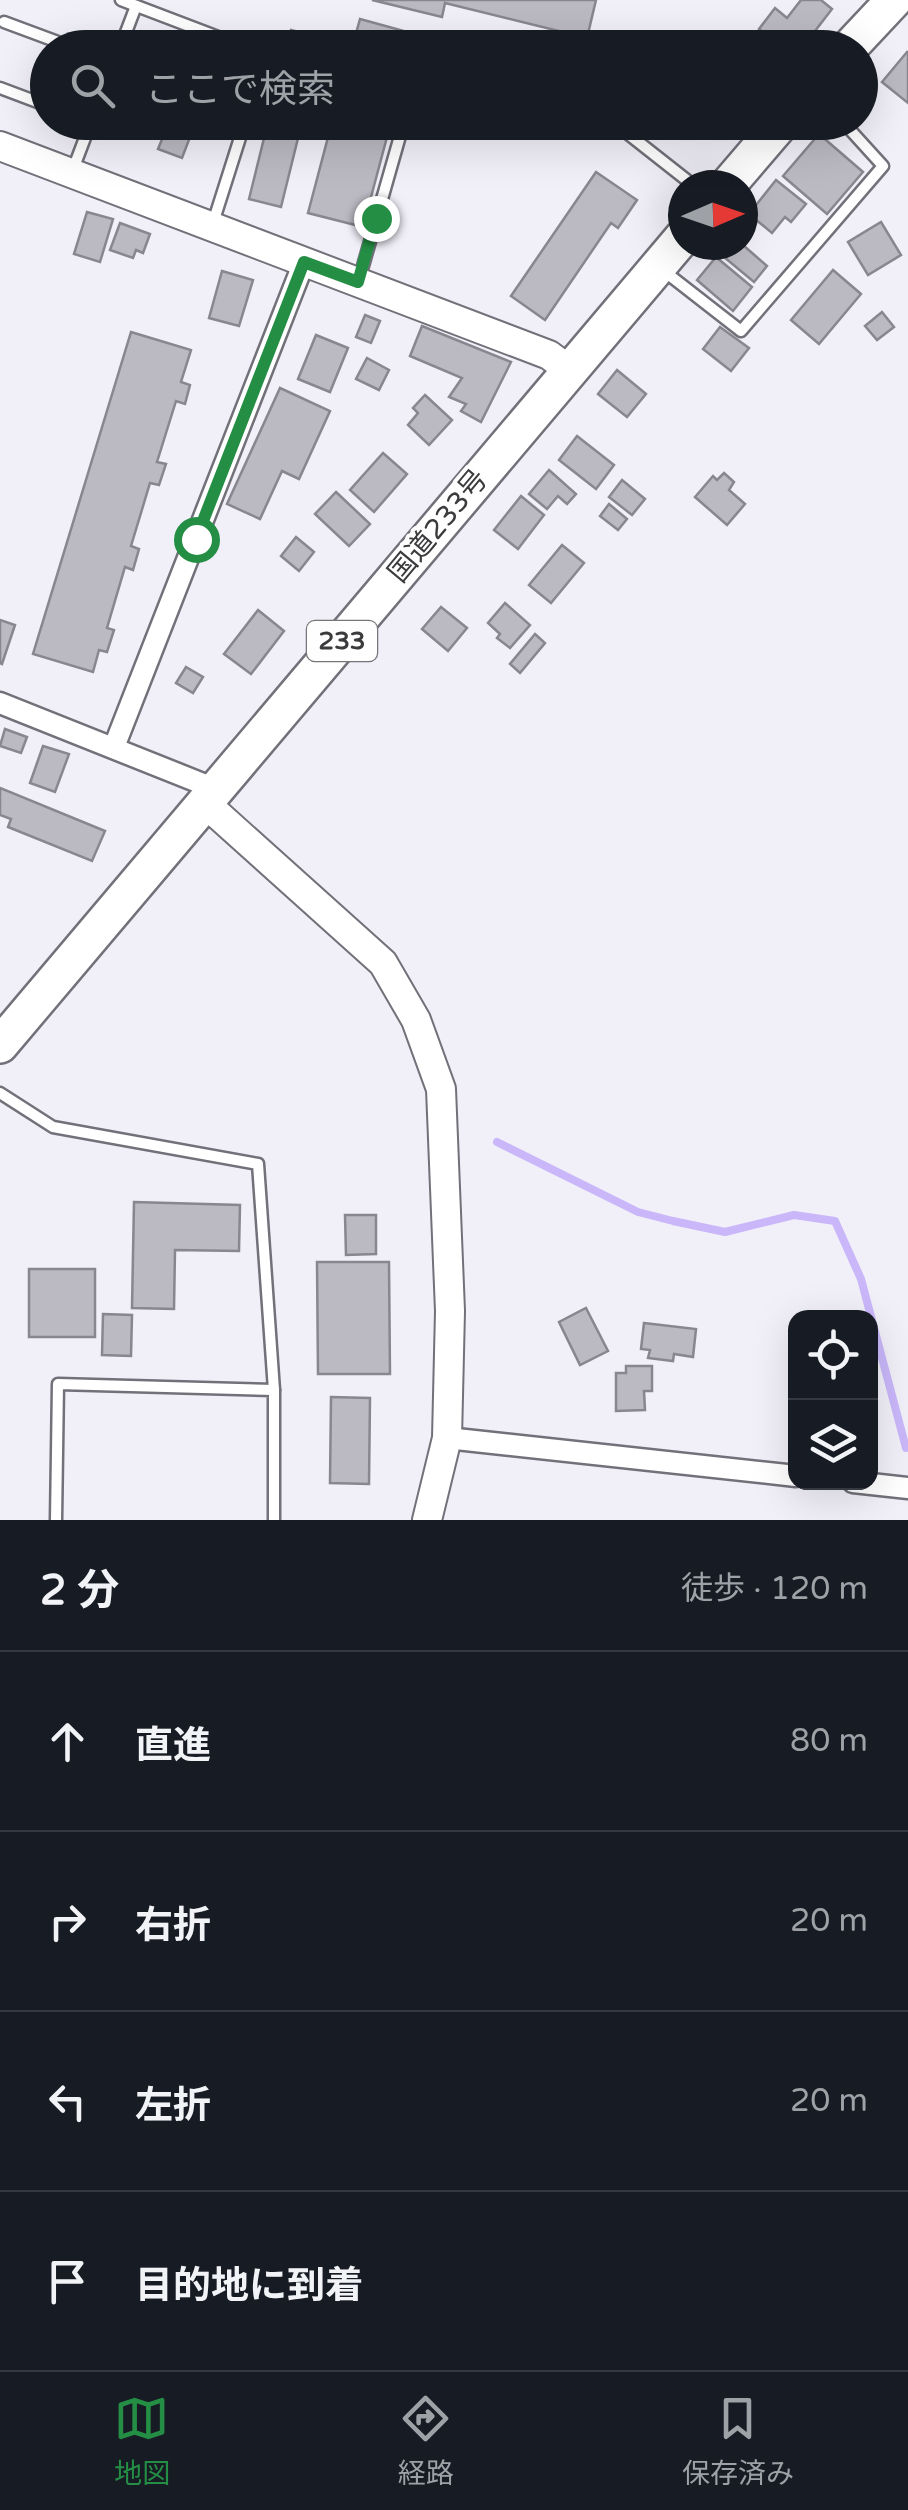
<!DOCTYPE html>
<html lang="ja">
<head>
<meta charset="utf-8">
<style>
  :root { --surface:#171b24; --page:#20242c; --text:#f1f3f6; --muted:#9ea1a6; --line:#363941; --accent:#248e45 }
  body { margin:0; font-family:"Varela Round","Noto Sans JP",sans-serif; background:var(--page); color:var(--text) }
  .controls { position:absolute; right:30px; bottom:30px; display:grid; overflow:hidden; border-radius:20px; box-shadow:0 10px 40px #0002 }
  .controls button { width:90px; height:90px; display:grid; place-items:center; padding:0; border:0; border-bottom:2px solid var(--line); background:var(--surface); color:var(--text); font:50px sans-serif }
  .compass { position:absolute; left:668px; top:170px; width:90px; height:90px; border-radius:50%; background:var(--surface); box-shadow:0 10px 40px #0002; rotate:88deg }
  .stop { position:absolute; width:30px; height:30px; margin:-22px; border:8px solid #248e45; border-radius:50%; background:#fff }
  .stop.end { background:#248e45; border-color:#fff; box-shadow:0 2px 10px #0008 }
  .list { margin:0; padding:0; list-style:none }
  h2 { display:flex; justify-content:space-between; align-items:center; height:130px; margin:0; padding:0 40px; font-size:42px }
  h2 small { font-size:32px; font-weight:400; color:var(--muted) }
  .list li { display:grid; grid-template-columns:65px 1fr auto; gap:30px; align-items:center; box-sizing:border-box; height:180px; padding:0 40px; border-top:2px solid var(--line) }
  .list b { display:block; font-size:38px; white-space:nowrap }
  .list em { font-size:32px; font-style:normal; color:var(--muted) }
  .icon { flex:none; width:55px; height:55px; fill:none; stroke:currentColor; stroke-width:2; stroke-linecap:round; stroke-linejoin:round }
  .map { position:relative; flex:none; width:908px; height:1520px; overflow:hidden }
  .search { position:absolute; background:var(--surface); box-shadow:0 10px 40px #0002; left:30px; right:30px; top:30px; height:110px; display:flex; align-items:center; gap:25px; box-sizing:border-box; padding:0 35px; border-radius:55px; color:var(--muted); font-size:38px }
  .sheet { height:850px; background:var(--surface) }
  nav { display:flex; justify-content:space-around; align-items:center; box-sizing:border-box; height:140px; border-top:2px solid var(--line); background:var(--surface); font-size:28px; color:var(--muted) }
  nav a { display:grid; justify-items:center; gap:5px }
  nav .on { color:var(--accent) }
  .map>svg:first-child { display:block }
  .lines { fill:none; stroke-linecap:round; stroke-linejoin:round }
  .stream { stroke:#c9b7fa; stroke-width:8 }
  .building { fill:#bbb9c2; stroke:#88868e; stroke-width:2.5 }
  .lane-casing { stroke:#727079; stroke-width:15 }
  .street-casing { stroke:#727079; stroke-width:25 }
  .secondary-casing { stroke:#727079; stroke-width:32 }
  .highway-casing { stroke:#727079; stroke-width:40 }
  .lane { stroke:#fff; stroke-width:10 }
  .street { stroke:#fff; stroke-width:20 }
  .secondary { stroke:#fff; stroke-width:28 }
  .highway { stroke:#fff; stroke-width:35 }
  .route { stroke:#248e45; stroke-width:12 }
  .labels { text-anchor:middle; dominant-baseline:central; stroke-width:8; stroke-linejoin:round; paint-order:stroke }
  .shield { fill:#fefefe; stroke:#767577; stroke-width:2.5 }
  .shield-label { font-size:25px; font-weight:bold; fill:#3b3a3d }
  .street-label { font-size:28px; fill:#3b3a3d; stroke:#fefefe }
</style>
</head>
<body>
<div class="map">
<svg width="908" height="1520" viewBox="0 0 908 1520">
  <rect width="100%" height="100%" fill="#f1eff8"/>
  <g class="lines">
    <path class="stream" d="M497 1142 638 1212 673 1221 725 1232 794 1215 835 1221 861 1279 906 1448"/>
  </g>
  <g class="building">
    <path d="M372 0H596L587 38 445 3 442 17Z"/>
    <path d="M801 0H821L832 9 802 48H783L759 29 775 8 787 18Z"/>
    <path d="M360 19 415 34 411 48H352Z"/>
    <path d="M291 30 323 38 321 48H287Z"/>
    <path d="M907 52 908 53V103L882 82Z"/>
    <path d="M141 122H200L196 134 192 132 182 158 158 149 165 132Z"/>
    <path d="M268 122H302L281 207 249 199Z"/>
    <path d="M332 122H391L363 227 308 213Z"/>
    <path d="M819 134 863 172 827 214 783 176Z"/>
    <path d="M596 172 637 200 618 228 611 223 545 320 511 296Z"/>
    <path d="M776 180 806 204 791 222 785 217 772 233 749 214Z"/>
    <path d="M87 212 113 219 100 262 74 254Z"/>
    <path d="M881 222 901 255 868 275 848 242Z"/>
    <path d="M120 223 150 234 143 253 136 250 133 258 110 250Z"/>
    <path d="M724 245H743L767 266 754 282 718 252Z"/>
    <path d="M716 257 752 287 733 311 697 280Z"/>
    <path d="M833 270 861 294 819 344 791 320Z"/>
    <path d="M222 271 253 280 239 326 209 318Z"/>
    <path d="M882 312 894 327 877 340 865 326Z"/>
    <path d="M365 315 380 321 371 343 356 337Z"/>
    <path d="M422 326 511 362 481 422 461 411 466 404 449 397 462 378 410 356Z"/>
    <path d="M720 327 749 348 731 371 703 349Z"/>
    <path d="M131 332 191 350 181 382 190 385 185 404 176 401 157 462 166 464 159 485 150 483 131 546 139 549 133 570 125 567 107 628 114 630 107 652 99 650 93 672 33 654Z"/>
    <path d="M316 335 348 348 330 392 298 379Z"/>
    <path d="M367 358 389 370 379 390 356 379Z"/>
    <path d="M617 370 646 394 627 417 598 394Z"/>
    <path d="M280 388 330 411 299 479 282 471 260 519 227 504Z"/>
    <path d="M425 395 452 420 429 445 408 425 418 413 413 408Z"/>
    <path d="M577 436 614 465 596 489 559 460Z"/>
    <path d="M383 453 407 474 374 512 350 490Z"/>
    <path d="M549 470 576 494 567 504 558 496 547 509 529 494Z"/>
    <path d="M724 473 734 482 729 490 745 504 727 525 695 497 713 476 717 480Z"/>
    <path d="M622 480 645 499 632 515 609 497Z"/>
    <path d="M336 492 370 524 349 546 315 514Z"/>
    <path d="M521 496 544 515 518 549 494 530Z"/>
    <path d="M609 504 627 519 618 530 600 516Z"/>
    <path d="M296 537 314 552 299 571 281 556Z"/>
    <path d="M562 545 584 563 551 603 529 585Z"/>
    <path d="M505 603 530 625 510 648 497 638 500 634 488 623Z"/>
    <path d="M441 607 467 628 448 651 422 629Z"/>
    <path d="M258 610 284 631 251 674 224 654Z"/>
    <path d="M0 620 15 625 2 664 0 663Z"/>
    <path d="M535 634 545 643 520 673 510 664Z"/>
    <path d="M186 667 203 677 193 693 176 683Z"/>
    <path d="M5 729 27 737 21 753 0 746Z"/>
    <path d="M43 746 69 754 55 792 30 783Z"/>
    <path d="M0 788 105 831 92 861 8 827 11 819 0 815Z"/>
    <path d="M134 1202 240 1205 239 1251 175 1250 174 1309 132 1308Z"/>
    <path d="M345 1215H376V1254L346 1255Z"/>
    <path d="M317 1262H389L390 1374H318Z"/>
    <rect x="29" y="1269" width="66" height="68"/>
    <path d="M586 1308 608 1351 580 1365 559 1322Z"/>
    <path d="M103 1314 132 1315 131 1356 102 1355Z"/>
    <path d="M644 1323 696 1329 693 1357 674 1354 673 1361 648 1358 650 1350 641 1349Z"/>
    <path d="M626 1366H652V1391H644L645 1410 616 1411V1373H626Z"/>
    <path d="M331 1397 370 1398 369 1484 330 1483Z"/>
  </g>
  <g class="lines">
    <defs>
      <g id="lane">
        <path d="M121 0 247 48"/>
        <path d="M4 22 74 48"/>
        <path d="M120 48 136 6"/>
        <path d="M0 88 48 106"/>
        <path d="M613 122 693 185"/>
        <path d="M72 172 91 122"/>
        <path d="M212 226 245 122"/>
        <path d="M664 271 741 331 883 166 843 122"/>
        <path d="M359 280 404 122"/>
        <path d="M0 1093 53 1127 258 1164 274 1390"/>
        <path d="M56 1520 58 1384 274 1390V1520"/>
      </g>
      <g id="street">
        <path d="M0 703 218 790"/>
        <path d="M114 747 304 262"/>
        <path d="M447 1438 796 1476"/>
        <path d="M853 1482 908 1488"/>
      </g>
      <g id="secondary">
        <path d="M0 146 549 355 569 370"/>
        <path d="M206 804 383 963 416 1020 441 1089 450 1311 447 1438 427 1520"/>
      </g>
      <g id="highway">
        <path d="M849 48 894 0"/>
        <path d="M728 185 782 122"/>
        <path d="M0 1045 683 237"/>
      </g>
    </defs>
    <use href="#lane" class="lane-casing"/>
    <use href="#street" class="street-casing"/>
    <use href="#secondary" class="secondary-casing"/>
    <use href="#highway" class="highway-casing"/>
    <use href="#lane" class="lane"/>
    <use href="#street" class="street"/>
    <use href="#secondary" class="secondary"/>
    <use href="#highway" class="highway"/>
  </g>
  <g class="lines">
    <path class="route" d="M196 539 304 262 358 282 376 218"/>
  </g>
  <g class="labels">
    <rect class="shield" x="307" y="621" width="70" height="40" rx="8"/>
    <g class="shield-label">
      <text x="342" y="641">233</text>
    </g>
    <g class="street-label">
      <text transform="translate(438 526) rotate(-50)">国道233号</text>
    </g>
  </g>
</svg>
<div class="controls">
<button><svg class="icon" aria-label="locate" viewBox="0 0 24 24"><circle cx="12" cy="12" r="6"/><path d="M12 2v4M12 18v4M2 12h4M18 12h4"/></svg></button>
<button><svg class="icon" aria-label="layers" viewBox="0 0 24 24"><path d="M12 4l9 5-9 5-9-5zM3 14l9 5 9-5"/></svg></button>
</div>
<svg class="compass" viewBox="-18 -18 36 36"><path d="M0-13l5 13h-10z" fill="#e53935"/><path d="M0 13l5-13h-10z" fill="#9ea1a6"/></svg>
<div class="stop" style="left:196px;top:539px"></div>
<div class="stop end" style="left:376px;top:218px"></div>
<div class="search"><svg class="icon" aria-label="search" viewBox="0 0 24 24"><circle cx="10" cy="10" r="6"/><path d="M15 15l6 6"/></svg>ここで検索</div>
</div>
<section class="sheet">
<h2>2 分<small>徒歩 · 120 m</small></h2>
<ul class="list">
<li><svg class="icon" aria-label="ahead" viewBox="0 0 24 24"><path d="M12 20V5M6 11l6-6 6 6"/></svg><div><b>直進</b></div><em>80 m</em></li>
<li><svg class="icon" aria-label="right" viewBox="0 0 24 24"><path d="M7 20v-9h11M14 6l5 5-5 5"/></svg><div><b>右折</b></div><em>20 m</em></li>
<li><svg class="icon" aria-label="left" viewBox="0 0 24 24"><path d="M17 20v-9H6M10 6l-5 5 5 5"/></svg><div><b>左折</b></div><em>20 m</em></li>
<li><svg class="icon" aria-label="arrive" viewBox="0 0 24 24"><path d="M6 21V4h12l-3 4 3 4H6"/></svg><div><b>目的地に到着</b></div></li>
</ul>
</section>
<nav>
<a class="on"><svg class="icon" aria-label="map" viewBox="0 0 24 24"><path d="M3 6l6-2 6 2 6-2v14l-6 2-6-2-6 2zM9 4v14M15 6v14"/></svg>地図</a>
<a><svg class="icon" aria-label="directions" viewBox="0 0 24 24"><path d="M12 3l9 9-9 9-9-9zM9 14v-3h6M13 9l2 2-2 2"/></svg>経路</a>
<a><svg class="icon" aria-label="saved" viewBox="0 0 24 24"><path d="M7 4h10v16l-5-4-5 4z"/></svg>保存済み</a>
</nav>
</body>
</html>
